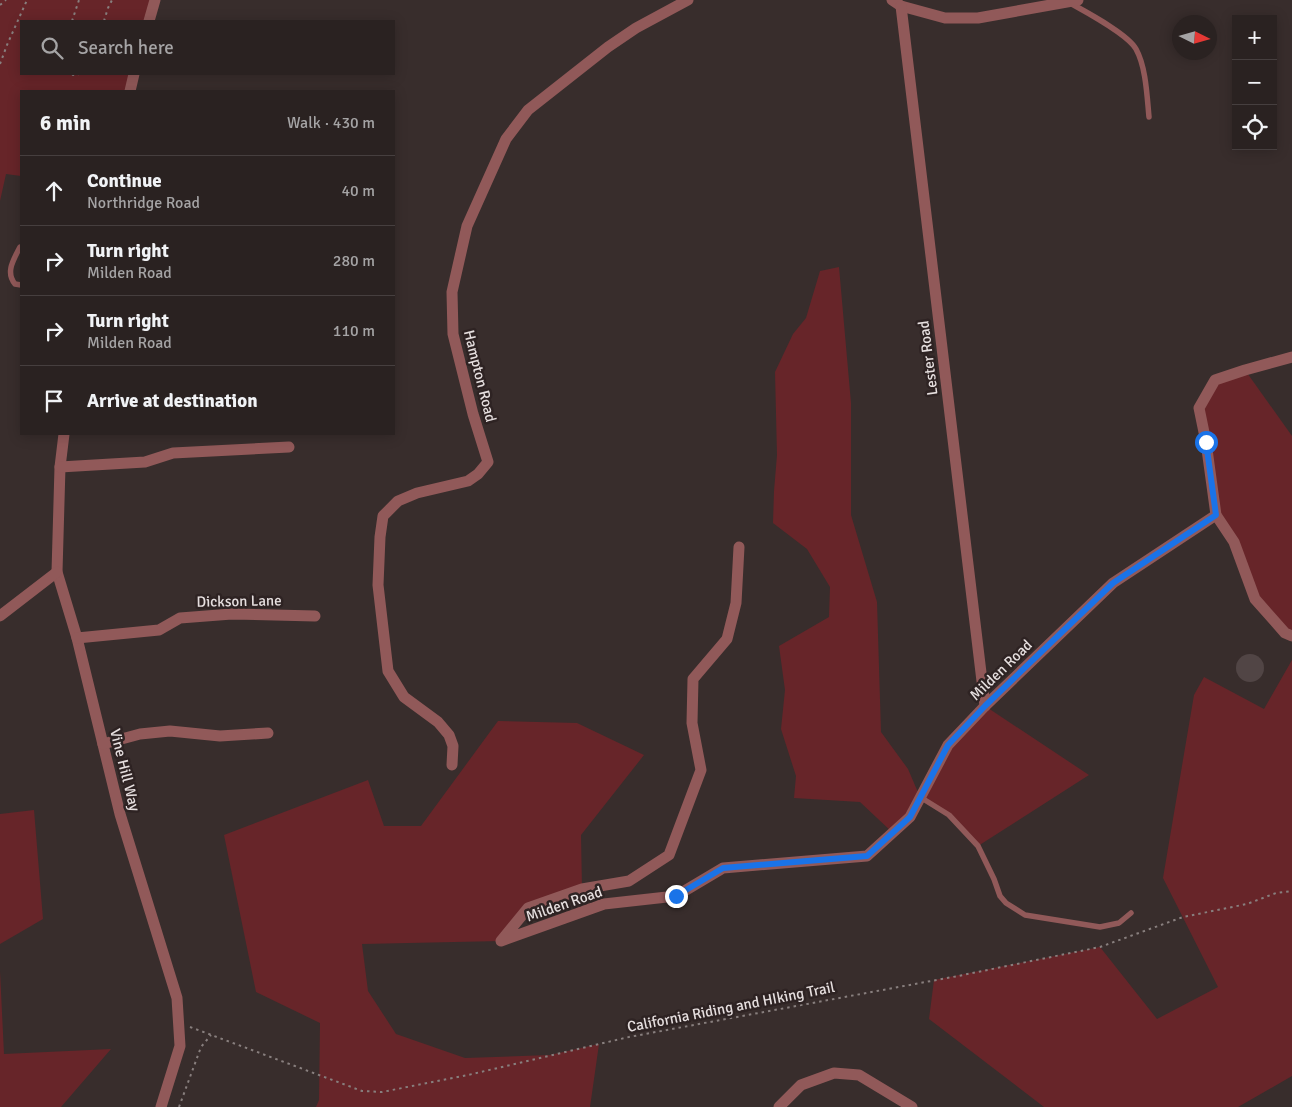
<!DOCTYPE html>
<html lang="en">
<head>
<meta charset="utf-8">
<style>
  :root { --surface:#2a2221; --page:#362f2e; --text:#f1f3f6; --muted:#a5a4a5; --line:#463f3f }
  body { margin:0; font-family:Signika,sans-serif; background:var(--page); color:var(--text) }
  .controls { position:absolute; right:15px; top:15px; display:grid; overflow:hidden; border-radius:0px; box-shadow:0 2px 12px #0003 }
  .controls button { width:45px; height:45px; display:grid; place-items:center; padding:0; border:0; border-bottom:1px solid var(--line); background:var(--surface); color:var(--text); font:25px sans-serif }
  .compass { position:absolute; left:1172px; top:15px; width:45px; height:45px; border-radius:50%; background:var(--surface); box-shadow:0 2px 12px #0003; rotate:95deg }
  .stop { position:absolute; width:15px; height:15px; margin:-11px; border:4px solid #1a73e8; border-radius:50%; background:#fff }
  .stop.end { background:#1a73e8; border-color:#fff; box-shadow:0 1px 5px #0008 }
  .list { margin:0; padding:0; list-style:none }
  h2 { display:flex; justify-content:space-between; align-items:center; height:65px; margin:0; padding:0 20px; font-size:21px }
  h2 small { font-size:16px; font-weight:400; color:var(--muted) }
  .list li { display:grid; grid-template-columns:32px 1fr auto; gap:15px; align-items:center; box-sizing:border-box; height:70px; padding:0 20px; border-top:1px solid var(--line) }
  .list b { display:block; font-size:19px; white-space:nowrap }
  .list p { margin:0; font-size:16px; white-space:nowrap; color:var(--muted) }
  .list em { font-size:16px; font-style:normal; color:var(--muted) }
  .icon { flex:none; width:28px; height:28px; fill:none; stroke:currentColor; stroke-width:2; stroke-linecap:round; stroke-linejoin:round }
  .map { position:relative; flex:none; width:1292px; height:1107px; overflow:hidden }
  .search { position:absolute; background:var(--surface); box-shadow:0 2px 12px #0003; left:20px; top:20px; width:375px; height:55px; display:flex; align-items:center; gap:12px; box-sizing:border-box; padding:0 18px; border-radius:0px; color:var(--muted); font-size:19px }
  .panel { position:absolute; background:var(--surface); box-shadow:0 2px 12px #0003; left:20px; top:90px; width:375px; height:345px; border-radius:0px }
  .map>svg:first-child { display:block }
  .green { fill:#672529 }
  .building { fill:#514545 }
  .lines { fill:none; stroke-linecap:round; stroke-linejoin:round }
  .path { stroke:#887f7e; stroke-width:2; stroke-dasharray:2.5 4; stroke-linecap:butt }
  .service { stroke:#915959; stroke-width:5.5 }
  .minor { stroke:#915959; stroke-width:11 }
  .route { stroke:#1a73e8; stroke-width:6 }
  .labels { text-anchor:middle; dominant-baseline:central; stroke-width:5; stroke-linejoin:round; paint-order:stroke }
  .street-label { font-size:15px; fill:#e6dfdf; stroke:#2e2323 }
</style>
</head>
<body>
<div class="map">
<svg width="1292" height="1107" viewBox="0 0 1292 1107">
  <rect width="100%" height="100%" fill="#382d2c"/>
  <g class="green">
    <path d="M0 0H155L149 21H21V74H134L130 91H21V176L6 174 0 201Z"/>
    <path d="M839 267 851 403V515L877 602 881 732 908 769 920 797 948 745 985 706 1089 775 978 846 949 815 921 797 893 833 860 802 794 798 796 776 781 729 785 690 779 646 829 617 830 587 807 549 773 523 774 491 777 455 775 372 793 334 806 318 820 271Z"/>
    <path d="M1245 370 1292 436V636L1255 599 1216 515 1199 408 1215 380Z"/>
    <path d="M1292 660V1076L1238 1107H1044L929 1019 934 980 1100 947 1157 1019 1218 987 1163 878 1194 695 1204 677 1264 709Z"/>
    <path d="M498 721 577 723 644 755 581 835 582 889 528 908 501 941 362 944 368 991 396 1034 465 1058 550 1055 599 1044 590 1107H316L319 1100 320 1023 256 992 224 835 368 780 384 826H421Z"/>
    <path d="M34 810 43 919 0 944V814Z"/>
    <path d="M0 971 4 1054 111 1049 61 1107H0Z"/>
  </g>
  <circle class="building" cx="1250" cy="668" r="14"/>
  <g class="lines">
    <g class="path">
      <path d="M0 5 6 0"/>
      <path d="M72 21 79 0"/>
      <path d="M104 21 108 8 112 0"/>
      <path d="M0 64 7 45 27 0"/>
      <path d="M72 74 73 75 79 74"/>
      <path d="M190 1027 362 1091 382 1092 468 1075 629 1037 958 976 1100 947 1183 917 1247 904 1276 893 1292 891"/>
      <path d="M179 1107 201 1047 211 1035"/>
    </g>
    <g class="service">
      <path d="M1070 3C1086 12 1128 34 1136 49 1146 67 1147 96 1149 117"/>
      <path d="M20 247C14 259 5 272 15 284L21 285"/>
      <path d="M920 797 949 815 978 846 994 879 1000 896 1006 903 1025 915 1100 927 1119 923 1131 913"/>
    </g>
    <g class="minor">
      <path d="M892 0 901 6 945 18H978L1078 0"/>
      <path d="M901 6 985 706"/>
      <path d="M149 21 155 0"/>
      <path d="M130 91 134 74"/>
      <path d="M1292 357 1245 370 1215 380 1199 408 1206 442 1216 515 1234 542 1255 599 1285 633 1292 636"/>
      <path d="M64 434 60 467 57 572 77 638 120 814 177 998 180 1046 161 1107"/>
      <path d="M60 467 145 462 173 453 289 447"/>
      <path d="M739 547 736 603 727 639 693 679 692 723 701 770 669 855 629 881 582 889 528 908 501 941 604 904 676 896 723 868 867 856 910 817 948 745 985 706 1113 583 1216 515"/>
      <path d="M0 616 57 572"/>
      <path d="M77 638 159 630 180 618 232 614 315 616"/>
      <path d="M103 744 140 734 170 731 220 736 268 733"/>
      <path d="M452 765 453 746 449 735 438 722 404 697 388 671 378 585 380 537 383 516 398 501 417 493 468 481 478 474 488 462 473 414 453 334 452 292 467 226 506 139 528 110 608 47 636 28 688 0"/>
      <path d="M779 1107 801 1085 834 1073 859 1075 912 1107"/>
    </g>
  </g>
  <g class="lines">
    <path class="route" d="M676 896 723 868 867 856 910 817 948 745 985 706 1113 583 1216 515 1206 442"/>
  </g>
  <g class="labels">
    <g class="street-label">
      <text transform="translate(928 358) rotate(-97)">Lester Road</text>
      <text transform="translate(480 376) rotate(76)">Hampton Road</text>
      <text transform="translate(239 601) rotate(-1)">Dickson Lane</text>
      <text transform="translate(1001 670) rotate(-44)">Milden Road</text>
      <text transform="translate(125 770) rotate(76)">Vine Hill Way</text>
      <text transform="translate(564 904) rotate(-19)">Milden Road</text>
      <text transform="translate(731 1007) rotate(-11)">California Riding and HIking Trail</text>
    </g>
  </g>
</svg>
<div class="controls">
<button>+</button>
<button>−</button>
<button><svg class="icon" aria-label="locate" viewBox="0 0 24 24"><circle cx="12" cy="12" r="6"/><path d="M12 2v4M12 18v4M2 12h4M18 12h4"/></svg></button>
</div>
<svg class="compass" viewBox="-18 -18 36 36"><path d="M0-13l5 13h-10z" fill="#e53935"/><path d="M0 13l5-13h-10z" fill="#a5a4a5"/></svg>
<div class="stop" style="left:1206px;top:442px"></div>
<div class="stop end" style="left:676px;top:896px"></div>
<div class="search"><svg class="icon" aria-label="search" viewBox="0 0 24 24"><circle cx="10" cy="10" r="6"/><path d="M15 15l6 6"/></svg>Search here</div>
<section class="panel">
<h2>6 min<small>Walk · 430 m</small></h2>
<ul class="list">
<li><svg class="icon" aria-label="ahead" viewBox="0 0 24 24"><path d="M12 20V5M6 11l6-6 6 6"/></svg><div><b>Continue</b><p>Northridge Road</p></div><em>40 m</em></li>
<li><svg class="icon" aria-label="right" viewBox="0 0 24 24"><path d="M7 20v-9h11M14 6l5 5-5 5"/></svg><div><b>Turn right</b><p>Milden Road</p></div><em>280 m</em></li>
<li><svg class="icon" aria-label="right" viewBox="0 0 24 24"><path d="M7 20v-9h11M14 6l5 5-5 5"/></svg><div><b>Turn right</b><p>Milden Road</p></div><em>110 m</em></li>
<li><svg class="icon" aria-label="arrive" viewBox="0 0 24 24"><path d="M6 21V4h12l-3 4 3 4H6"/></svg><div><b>Arrive at destination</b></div></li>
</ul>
</section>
</div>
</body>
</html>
